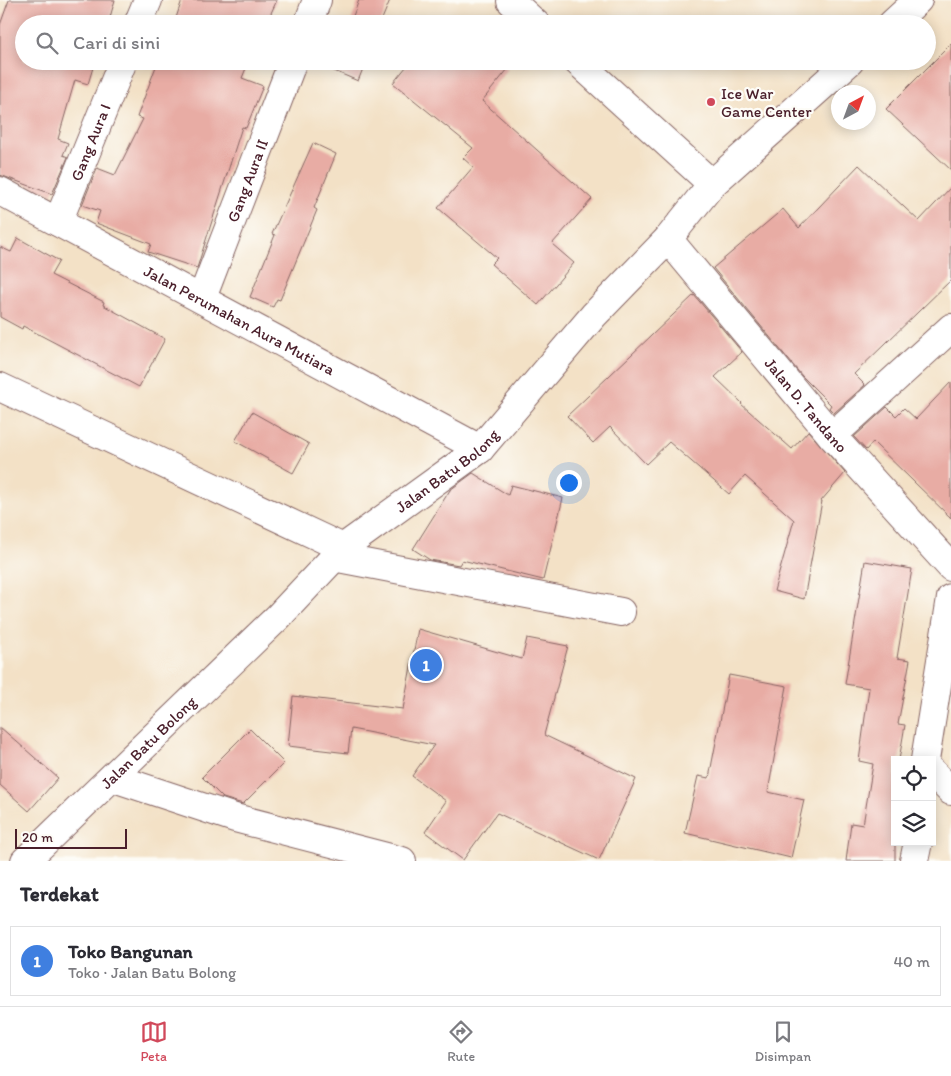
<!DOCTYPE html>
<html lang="id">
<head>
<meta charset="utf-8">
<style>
  :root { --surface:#fff; --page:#f7f7f7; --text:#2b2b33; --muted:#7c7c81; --line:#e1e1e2; --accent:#d1495b }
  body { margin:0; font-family:Itim,sans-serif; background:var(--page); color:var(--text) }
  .controls { position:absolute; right:15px; bottom:15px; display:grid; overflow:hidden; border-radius:0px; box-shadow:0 2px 12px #0003 }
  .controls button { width:45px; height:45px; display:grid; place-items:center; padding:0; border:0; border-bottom:1px solid var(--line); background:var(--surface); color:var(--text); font:25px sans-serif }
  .compass { position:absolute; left:831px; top:85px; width:45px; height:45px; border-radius:50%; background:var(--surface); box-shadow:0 2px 12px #0003; rotate:41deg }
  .scale { position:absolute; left:15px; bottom:12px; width:112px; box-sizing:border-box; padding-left:5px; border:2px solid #4a1f2b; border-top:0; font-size:14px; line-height:18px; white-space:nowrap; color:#4a1f2b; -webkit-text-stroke:4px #fdfcf7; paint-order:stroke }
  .you { position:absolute; left:568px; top:482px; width:18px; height:18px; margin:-12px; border:4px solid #fff; border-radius:50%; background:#1a73e8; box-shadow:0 0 0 8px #1a73e833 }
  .badge { display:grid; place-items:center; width:32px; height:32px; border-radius:50%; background:var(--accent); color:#fff; font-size:16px; font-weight:700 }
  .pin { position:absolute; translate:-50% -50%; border:2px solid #fff; box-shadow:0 1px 5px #0006 }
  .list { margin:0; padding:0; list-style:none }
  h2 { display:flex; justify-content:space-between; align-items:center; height:65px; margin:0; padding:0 20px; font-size:21px }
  h2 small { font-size:16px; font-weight:400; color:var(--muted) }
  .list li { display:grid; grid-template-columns:32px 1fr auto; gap:15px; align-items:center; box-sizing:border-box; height:70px; margin:0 10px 10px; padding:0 10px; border:1px solid var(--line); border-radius:0px }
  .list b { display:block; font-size:19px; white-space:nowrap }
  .list p { margin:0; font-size:16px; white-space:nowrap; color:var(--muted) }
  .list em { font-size:16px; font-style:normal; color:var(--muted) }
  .icon { flex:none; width:28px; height:28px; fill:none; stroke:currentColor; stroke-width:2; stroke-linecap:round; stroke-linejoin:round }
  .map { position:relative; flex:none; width:951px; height:861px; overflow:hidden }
  .search { position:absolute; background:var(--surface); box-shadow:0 2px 12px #0003; left:15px; right:15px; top:15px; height:55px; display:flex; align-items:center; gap:12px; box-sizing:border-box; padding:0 18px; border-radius:28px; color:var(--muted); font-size:19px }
  .sheet { height:145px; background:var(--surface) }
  nav { display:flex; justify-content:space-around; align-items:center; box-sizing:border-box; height:70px; border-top:1px solid var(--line); background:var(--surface); font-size:14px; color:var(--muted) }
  nav a { display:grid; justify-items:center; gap:2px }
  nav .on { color:var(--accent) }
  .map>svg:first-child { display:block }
  .building { fill:#e8aca4 }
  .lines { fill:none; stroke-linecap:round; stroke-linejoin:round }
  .minor-casing { stroke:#856361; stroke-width:30 }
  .minor { stroke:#fff; stroke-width:28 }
  .poi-dot { fill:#d1495b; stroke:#fdfcf7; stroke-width:2 }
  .labels { text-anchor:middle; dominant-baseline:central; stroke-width:4.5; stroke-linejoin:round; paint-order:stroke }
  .poi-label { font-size:16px; fill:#4a1f2b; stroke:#fdfcf7; text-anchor:start }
  .street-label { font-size:16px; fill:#4a1f2b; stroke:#fdfcf7 }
</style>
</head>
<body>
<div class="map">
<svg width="951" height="861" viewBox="0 0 951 861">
  <rect width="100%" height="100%" fill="#fdfcf7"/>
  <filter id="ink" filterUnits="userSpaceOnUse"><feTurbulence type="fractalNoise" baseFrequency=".02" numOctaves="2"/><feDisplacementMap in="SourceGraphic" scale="10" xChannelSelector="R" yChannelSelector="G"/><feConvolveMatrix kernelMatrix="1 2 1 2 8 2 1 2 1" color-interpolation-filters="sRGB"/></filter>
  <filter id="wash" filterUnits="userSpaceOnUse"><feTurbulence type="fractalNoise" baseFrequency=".0096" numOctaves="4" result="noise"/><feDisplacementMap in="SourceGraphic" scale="20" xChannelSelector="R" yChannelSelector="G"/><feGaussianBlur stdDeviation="1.12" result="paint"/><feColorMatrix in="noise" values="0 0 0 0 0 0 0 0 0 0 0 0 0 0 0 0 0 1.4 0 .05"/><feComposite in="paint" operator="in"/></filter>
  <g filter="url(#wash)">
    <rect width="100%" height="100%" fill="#f3e1c6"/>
    <g id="blocks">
      <g class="building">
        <path d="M9 0H115L108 24H24V61H95L88 84 75 80 58 139 68 143 63 155 68 157 52 194 0 175V25Z"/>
        <path d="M182 0H277L266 24H174Z"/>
        <path d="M359 0H390L380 24H350Z"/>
        <path d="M951 44V170L886 109Z"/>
        <path d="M158 61H249L242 78 263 86 246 128 242 127 197 268 148 252 151 244 96 223 100 211 82 205 97 168 115 175 143 119 137 117Z"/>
        <path d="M335 61H366L358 81 332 70Z"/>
        <path d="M411 61H498L508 69 482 101 592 199 552 244 574 263 538 305 491 264 497 258 438 208 473 167 463 158 473 148 393 83Z"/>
        <path d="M313 143 336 154 314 208 317 210 280 300 277 299 273 307 250 297 275 235 272 234Z"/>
        <path d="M859 165 919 221 951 187V280L854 374 865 385 834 413 829 408 831 405 802 376 713 268 783 209 799 228Z"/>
        <path d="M18 238 59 261 51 275 104 302 103 305 165 339 139 387 23 326 22 329 0 317V247L11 252Z"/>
        <path d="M694 295 742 352 715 377 742 403 741 404 792 449 808 431 845 473 821 501H822L804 599 774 591 794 520 745 476 729 494 669 442 646 464 610 427 593 443 567 416Z"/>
        <path d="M951 382V518L873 442 866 450 854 437 887 407 896 416 904 408 916 419Z"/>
        <path d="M252 412 309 444 293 473 235 441Z"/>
        <path d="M473 473 508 495 511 485 563 498 543 580 462 560 459 565 430 560 413 549 450 490Z"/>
        <path d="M865 561 912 569 897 658 910 660 898 724 905 725 899 760H895V861H846L851 823 863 825 873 764 859 761 869 688 845 684Z"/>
        <path d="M418 629 522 659 527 638 568 646 544 735 636 779 599 860 497 813 463 860 425 832 446 801 412 776 434 745 351 729 348 753 288 746 293 696 403 709Z"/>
        <path d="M729 675 787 686 768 792 804 800 791 858 685 833 698 776 709 778Z"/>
        <path d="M0 727 58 778 29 811 0 785Z"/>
        <path d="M250 729 284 763 243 804 223 798 202 777Z"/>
      </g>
    </g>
  </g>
  <g filter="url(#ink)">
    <use href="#blocks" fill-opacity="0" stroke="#856361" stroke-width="1"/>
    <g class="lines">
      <defs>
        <g id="minor">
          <path d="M511 1 536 24"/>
          <path d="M138 24 148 0"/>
          <path d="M308 24 317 0"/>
          <path d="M892 24 918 0"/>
          <path d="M577 61 712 184"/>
          <path id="s1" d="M0 191 480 449"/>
          <path id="s2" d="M58 222 123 61"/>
          <path id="s3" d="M668 239 832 436 951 567"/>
          <path id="s4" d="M202 298 293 61"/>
          <path d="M0 387 343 548"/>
          <path d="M832 436 951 328"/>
          <path d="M333 557 621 612"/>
          <path d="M925 760 951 598"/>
          <path d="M932 772 951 791"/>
          <path d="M114 778 235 818 402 861"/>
          <path id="s5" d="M25 861 278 617 343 548 480 449 594 315 668 239 712 184 850 61"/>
          <path d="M914 861 918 842"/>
        </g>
      </defs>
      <use href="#minor" class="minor-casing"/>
      <use href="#minor" class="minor"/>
    </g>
  </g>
  <circle class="poi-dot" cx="711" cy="102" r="5"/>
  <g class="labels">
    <g class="poi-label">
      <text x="721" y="93">Ice War<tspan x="721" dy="18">Game Center</tspan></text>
    </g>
    <g class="street-label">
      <text stroke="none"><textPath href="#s2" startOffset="86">Gang Aura I</textPath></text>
      <text stroke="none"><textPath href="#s4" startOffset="126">Gang Aura II</textPath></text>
      <text stroke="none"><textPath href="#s1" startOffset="272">Jalan Perumahan Aura Mutiara</textPath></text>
      <text stroke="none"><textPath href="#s3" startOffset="216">Jalan D. Tandano</textPath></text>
      <text stroke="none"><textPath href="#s5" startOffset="576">Jalan Batu Bolong</textPath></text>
      <text stroke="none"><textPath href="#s5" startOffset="171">Jalan Batu Bolong</textPath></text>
    </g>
  </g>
</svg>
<div class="controls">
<button><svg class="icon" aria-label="locate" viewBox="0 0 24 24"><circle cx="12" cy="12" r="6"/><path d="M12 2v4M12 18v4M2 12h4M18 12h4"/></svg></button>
<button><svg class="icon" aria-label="layers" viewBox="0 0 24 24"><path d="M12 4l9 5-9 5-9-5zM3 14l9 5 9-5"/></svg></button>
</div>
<svg class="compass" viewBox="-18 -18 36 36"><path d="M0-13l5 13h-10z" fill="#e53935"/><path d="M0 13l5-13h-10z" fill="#7c7c81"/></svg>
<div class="scale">20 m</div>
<div class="you"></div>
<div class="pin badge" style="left:426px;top:665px;background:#3f7fe0">1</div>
<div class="search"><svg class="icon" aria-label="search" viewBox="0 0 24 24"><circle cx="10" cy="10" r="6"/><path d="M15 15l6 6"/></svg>Cari di sini</div>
</div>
<section class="sheet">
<h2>Terdekat<small></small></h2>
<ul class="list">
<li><span class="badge" style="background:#3f7fe0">1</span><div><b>Toko Bangunan</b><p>Toko · Jalan Batu Bolong</p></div><em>40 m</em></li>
</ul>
</section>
<nav>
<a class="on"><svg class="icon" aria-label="map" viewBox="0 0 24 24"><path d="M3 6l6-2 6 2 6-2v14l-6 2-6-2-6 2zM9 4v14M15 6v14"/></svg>Peta</a>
<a><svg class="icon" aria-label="directions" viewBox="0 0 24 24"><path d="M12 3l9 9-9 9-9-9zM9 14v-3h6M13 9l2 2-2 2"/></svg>Rute</a>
<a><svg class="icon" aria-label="saved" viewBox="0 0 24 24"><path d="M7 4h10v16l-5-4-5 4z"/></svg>Disimpan</a>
</nav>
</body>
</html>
